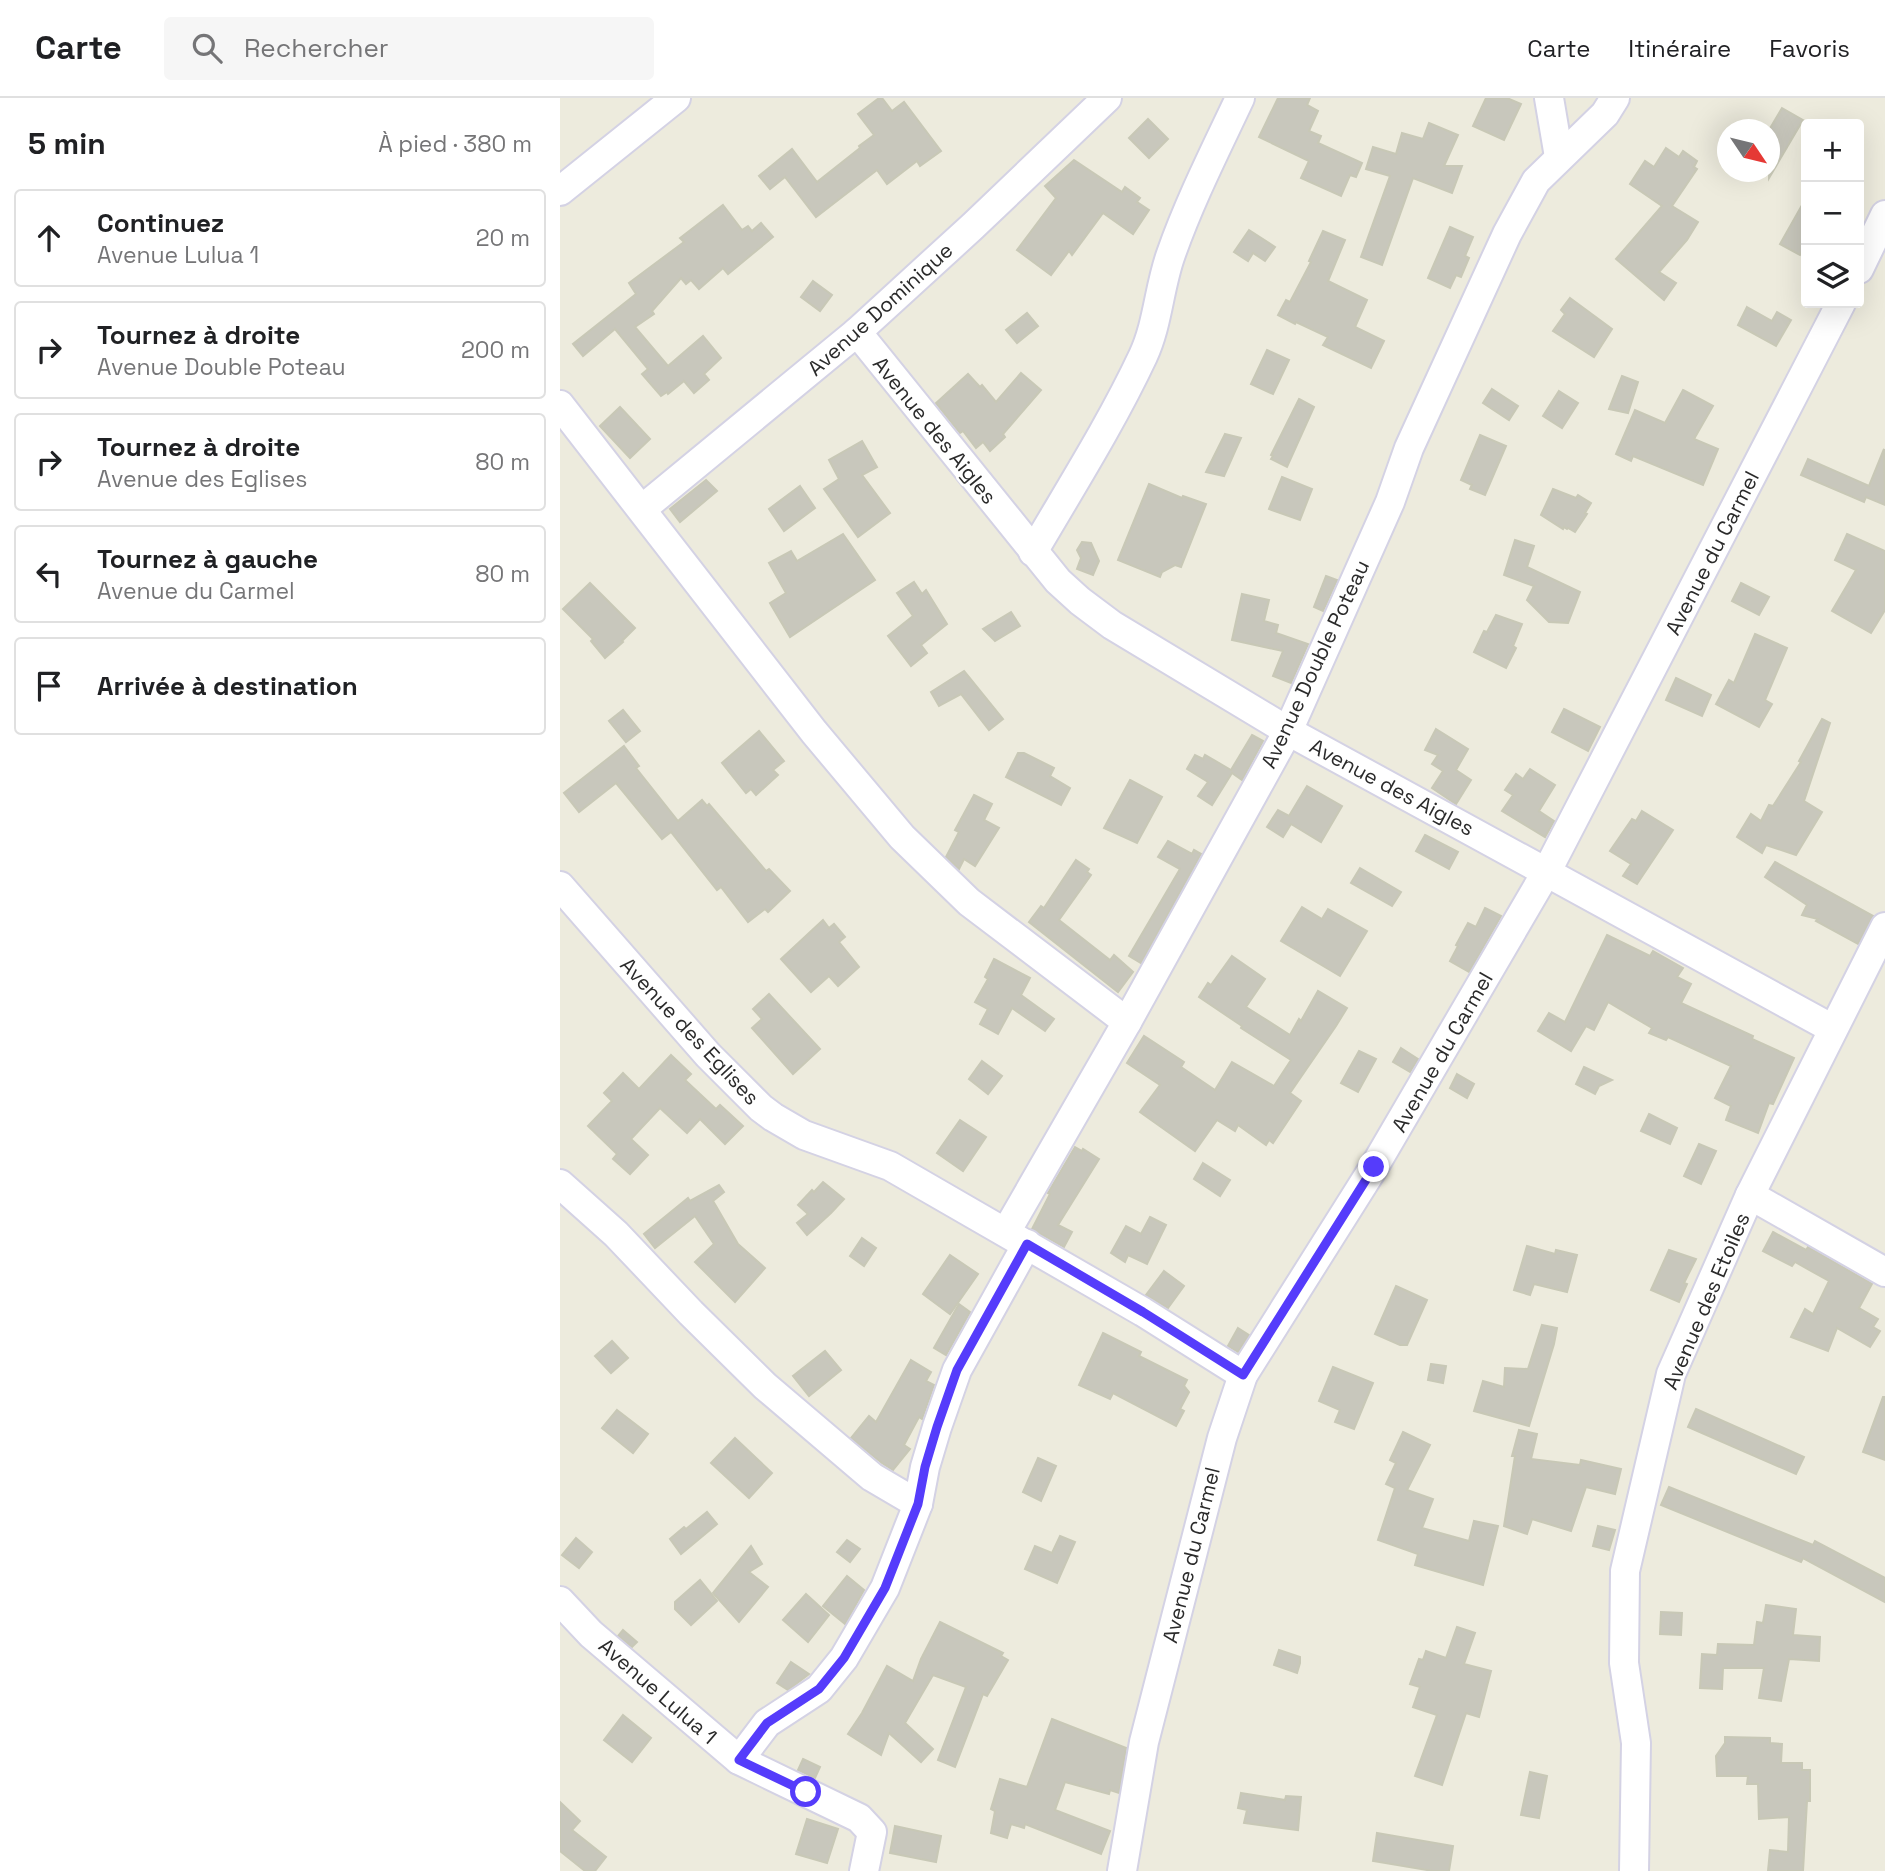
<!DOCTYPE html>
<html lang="fr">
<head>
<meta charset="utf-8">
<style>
  :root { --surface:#fff; --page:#f6f6f6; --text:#202124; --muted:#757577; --line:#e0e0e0 }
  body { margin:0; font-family:"Space Grotesk",sans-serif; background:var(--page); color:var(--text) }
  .controls { position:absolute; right:21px; top:21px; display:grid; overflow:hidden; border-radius:7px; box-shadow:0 7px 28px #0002 }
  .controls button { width:63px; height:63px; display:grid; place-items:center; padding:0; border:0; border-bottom:2px solid var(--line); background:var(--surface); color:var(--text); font:35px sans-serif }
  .compass { position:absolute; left:1157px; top:21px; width:63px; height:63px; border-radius:50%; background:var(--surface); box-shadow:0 7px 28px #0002; rotate:125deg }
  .stop { position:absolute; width:21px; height:21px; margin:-16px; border:5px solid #553cfb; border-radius:50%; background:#fff }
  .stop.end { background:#553cfb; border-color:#fff; box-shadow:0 2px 7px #0008 }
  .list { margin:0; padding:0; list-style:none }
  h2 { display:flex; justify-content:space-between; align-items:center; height:91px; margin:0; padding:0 28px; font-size:30px }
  h2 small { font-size:23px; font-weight:400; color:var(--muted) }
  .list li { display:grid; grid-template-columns:46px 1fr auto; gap:21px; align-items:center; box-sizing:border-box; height:98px; margin:0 14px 14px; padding:0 14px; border:2px solid var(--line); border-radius:7px }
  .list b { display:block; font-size:26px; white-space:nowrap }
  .list p { margin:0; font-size:23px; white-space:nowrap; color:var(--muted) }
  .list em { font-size:23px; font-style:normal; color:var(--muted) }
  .icon { flex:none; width:38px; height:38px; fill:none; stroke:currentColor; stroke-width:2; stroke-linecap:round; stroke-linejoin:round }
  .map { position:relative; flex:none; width:1325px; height:1773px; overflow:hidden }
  header { display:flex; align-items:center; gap:42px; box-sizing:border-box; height:98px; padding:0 35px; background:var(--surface); border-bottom:2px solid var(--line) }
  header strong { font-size:33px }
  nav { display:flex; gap:38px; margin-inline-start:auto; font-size:24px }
  .search { width:490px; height:63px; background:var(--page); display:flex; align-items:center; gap:18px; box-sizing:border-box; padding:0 24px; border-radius:7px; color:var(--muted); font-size:26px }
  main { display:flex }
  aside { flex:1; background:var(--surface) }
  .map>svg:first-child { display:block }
  .building { fill:#c8c7bc; stroke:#c8c8b6; stroke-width:2 }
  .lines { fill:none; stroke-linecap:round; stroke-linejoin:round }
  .minor-casing { stroke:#d4d2e4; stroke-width:32 }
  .minor { stroke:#fff; stroke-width:28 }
  .route { stroke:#553cfb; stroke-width:9 }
  .labels { text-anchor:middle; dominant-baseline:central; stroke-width:5; stroke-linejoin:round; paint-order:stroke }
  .street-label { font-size:21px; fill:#2b2b2b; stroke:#fff }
</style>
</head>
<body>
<header>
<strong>Carte</strong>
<div class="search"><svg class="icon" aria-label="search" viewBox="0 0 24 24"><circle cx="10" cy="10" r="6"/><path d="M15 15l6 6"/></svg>Rechercher</div>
<nav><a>Carte</a><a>Itinéraire</a><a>Favoris</a></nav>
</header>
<main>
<aside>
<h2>5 min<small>À pied · 380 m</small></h2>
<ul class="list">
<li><svg class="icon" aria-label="ahead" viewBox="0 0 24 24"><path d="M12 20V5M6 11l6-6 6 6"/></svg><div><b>Continuez</b><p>Avenue Lulua 1</p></div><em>20 m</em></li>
<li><svg class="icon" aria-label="right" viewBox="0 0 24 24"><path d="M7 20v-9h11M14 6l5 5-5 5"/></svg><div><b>Tournez à droite</b><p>Avenue Double Poteau</p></div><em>200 m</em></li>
<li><svg class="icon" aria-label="right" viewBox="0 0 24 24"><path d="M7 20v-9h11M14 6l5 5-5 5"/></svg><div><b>Tournez à droite</b><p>Avenue des Eglises</p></div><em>80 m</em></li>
<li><svg class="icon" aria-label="left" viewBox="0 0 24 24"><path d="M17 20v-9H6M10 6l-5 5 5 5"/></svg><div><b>Tournez à gauche</b><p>Avenue du Carmel</p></div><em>80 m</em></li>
<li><svg class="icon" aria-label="arrive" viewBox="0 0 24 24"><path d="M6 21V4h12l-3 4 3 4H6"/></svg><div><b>Arrivée à destination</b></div></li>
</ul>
</aside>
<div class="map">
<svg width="1325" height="1773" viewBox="0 0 1325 1773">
  <rect width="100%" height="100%" fill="#edebdd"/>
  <g class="building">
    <path d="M319 0H322L332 13 344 4 381 53 360 68 357 63 327 86 317 72 256 119 225 79 210 91 199 78 232 51 257 84 300 50 299 48 314 37 298 16Z"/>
    <path d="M718 0H750L747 7 758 13 749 33 761 38 758 45 802 65 796 79 790 77 781 98 741 80 749 63 699 39Z"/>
    <path d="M926 0H947L961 6 944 42 913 28Z"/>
    <path d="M1222 10 1243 22 1209 80V32Z"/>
    <path d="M588 21 608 41 589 60 569 40Z"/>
    <path d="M869 25 898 37 884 68H902L892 95 853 80 822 167 801 159 830 78 806 71 813 49 836 56 842 35 863 41Z"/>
    <path d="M1106 50 1119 59 1123 53 1137 63 1134 69 1137 71 1112 108 1138 124 1127 142 1099 174 1116 185 1104 202 1056 161 1102 108 1070 86 1085 63 1094 69Z"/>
    <path d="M514 62 562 94 565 89 580 100 577 104 589 112 573 136 543 115 512 157 509 153 491 177 457 152 496 100 485 88Z"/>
    <path d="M1246 100V147L1240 157 1220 146Z"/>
    <path d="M163 107 182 132 188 128 192 133 201 125 213 139 168 176 163 170 139 191 131 182 126 186 121 180 92 213 94 216 75 229 108 268 143 238 161 260 144 276 149 282 134 295 124 283 108 296 107 294 101 298 82 276 88 271 55 231 23 258 13 246 76 196 69 185 124 144 120 140Z"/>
    <path d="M890 129 913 139 905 158 909 160 901 179 896 177 890 190 868 180Z"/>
    <path d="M689 132 715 149 705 163 693 155 688 163 674 154Z"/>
    <path d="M763 133 785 142 768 183 807 202 795 229 824 243 811 270 763 247 768 239 736 224 735 226 718 217 726 202 730 204 751 164 749 163Z"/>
    <path d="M253 183 272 197 260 213 241 199Z"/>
    <path d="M1010 200 1052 231 1034 259 993 233 1005 216 1001 212Z"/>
    <path d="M1187 209 1212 223 1217 214 1231 222 1216 248 1178 227Z"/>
    <path d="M467 215 478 228 457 245 446 232Z"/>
    <path d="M707 252 729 262 713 296 691 286Z"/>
    <path d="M461 275 481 292 443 336 445 339 430 353 423 344 416 350 403 333 400 335 376 305 408 276 420 289 422 287 436 304Z"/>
    <path d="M1062 278 1078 284 1068 315 1049 311Z"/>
    <path d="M932 291 958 308 949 322 923 305Z"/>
    <path d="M1123 292 1153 308 1134 341 1158 351 1143 387 1073 358 1071 363 1056 356 1075 312 1105 325Z"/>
    <path d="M999 293 1018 305 1002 330 983 318Z"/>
    <path d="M739 301 754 309 727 369 711 361 713 358 711 357Z"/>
    <path d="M60 309 90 341 70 360 40 328Z"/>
    <path d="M665 336 681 340 664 378 646 374Z"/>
    <path d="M920 337 946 348 925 397 910 391 912 387 901 382Z"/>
    <path d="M302 343 317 369 302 377 330 415 298 439 264 391 279 381 269 362Z"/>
    <path d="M1324 351 1325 407 1306 399 1304 404 1241 377 1248 361 1309 388Z"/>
    <path d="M722 379 752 391 740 422 709 411Z"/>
    <path d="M146 382 157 393 120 424 110 411Z"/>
    <path d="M589 386 622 400 623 398 646 406 621 469 615 467 602 474 600 479 558 462Z"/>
    <path d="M240 388 255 410 224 433 209 411Z"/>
    <path d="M993 391 1016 400 1018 397 1031 405 1025 415 1027 416 1015 434 1008 430 1007 431 1004 429 1003 431 981 417Z"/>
    <path d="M283 436 315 482 230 539 210 505 226 495 209 465 231 453 237 463Z"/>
    <path d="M1287 436 1325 453V512L1311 535 1272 513 1296 472 1275 462Z"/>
    <path d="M955 442 974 448 967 469 1020 494 1008 525 989 524 967 502 974 488 944 477Z"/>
    <path d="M522 444 531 445 539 463 533 477 517 471 521 460 517 452Z"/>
    <path d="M766 478 777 482 763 513 754 509Z"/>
    <path d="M354 484 362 496 366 492 387 526 361 547 367 555 351 568 328 538 353 518 337 495Z"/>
    <path d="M30 485 75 530 62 543 63 544 45 560 31 543 33 541 3 511Z"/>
    <path d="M1181 485 1209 499 1199 517 1172 503Z"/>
    <path d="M682 496 709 502 704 523 718 527 716 535 748 546 731 585 713 578 723 553 672 542Z"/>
    <path d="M451 514 460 528 435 543 423 531Z"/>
    <path d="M936 517 962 526 953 548 956 550 946 570 914 554 924 533 927 534Z"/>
    <path d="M1195 536 1227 550 1205 602 1212 606 1199 629 1156 606 1169 582 1174 585Z"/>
    <path d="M404 573 443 621 429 632 401 596 379 608 371 594Z"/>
    <path d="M1116 580 1151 597 1142 618 1106 602Z"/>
    <path d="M1004 611 1040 629 1028 653 992 634Z"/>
    <path d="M63 612 80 633 66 644 49 623Z"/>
    <path d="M1262 621 1270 625 1244 703 1262 714 1236 757 1206 747 1202 755 1177 739 1191 716 1201 723 1209 707 1213 708 1241 664 1239 663Z"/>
    <path d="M876 631 908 651 896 672 911 682 896 706 872 690 883 673 872 666 878 657 865 652Z"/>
    <path d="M199 633 224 663 213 672 218 677 196 697 191 691 186 695 162 665Z"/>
    <path d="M692 637 703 643 682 682 672 675 652 707 638 698 648 684 627 671 635 657 643 661 645 657 671 672Z"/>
    <path d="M64 648 79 668 76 670 118 723 142 702 147 708 149 706 206 773 209 771 230 793 208 814 205 811 188 824 161 789 157 792 111 734 102 741 56 685 19 714 4 695Z"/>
    <path d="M458 655H464L494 670 490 678 510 690 501 707 446 679Z"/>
    <path d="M970 671 995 687 979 713 994 723 985 739 942 713 953 697 945 692 956 676 963 681Z"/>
    <path d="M570 682 602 699 577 745 544 730Z"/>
    <path d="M747 688 782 708 761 744 731 726 723 739 707 729 718 712 729 718Z"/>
    <path d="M414 697 432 706 424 722 439 730 415 768 404 761 399 771 386 759 399 734 395 732Z"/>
    <path d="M1082 713 1113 732 1077 786 1063 778 1071 766 1050 753 1072 721 1076 723Z"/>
    <path d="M865 737 898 754 889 771 856 753Z"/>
    <path d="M608 743 632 756 634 752 641 756 581 865 569 858 620 771 598 759Z"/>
    <path d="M516 762 529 771 527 774 531 777 499 822 550 862 554 857 573 874 558 894 469 824 481 808 484 810Z"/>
    <path d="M1215 764 1313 818 1298 846 1256 823 1258 821 1242 817 1247 807 1205 779Z"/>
    <path d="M800 770 841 794 832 808 791 785Z"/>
    <path d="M742 809 762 821 768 811 807 833 780 878 721 843Z"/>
    <path d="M925 810 941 818 909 874 890 863 898 848 896 847 908 825 916 829Z"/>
    <path d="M263 822 269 830 274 826 285 839 279 844 299 869 278 888 269 878 251 894 221 861Z"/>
    <path d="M1047 837 1090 858 1093 853 1123 870 1117 879 1131 886 1121 905 1193 938 1192 941 1234 960 1213 1006 1209 1005 1198 1035 1166 1022 1171 1008 1155 1000 1171 968 1108 939 1106 942 1089 935 1092 930 1048 904 1034 932 1026 928 1011 953 978 933 989 915 1005 924Z"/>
    <path d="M672 858 705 881 686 909 730 937 739 921 741 923 758 893 787 910 776 928 730 995 741 1003 713 1045 709 1042 706 1047 678 1027 675 1033 657 1022 635 1053 580 1014 600 987 567 965 584 938 624 964 621 969 655 992 672 964 714 988 731 962 681 930 682 928 639 899 648 885 651 887Z"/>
    <path d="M434 861 470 880 461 897 494 921 485 933 452 910 438 936 420 926 428 911 415 904 428 881 425 879Z"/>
    <path d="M209 896 260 951 233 976 192 930 202 921 193 911Z"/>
    <path d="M841 950 858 961 850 974 833 964Z"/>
    <path d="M799 953 816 961 798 994 781 985Z"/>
    <path d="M111 957 131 976 125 982 156 1011 160 1007 183 1028 165 1046 140 1021 127 1035 100 1010 71 1041 88 1057 70 1076 53 1061 57 1056 28 1028 52 1003 44 995 63 975 79 991Z"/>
    <path d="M422 963 442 978 428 996 409 981Z"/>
    <path d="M1024 969 1052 982 1039 988 1035 996 1016 986Z"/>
    <path d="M897 976 914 986 907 1000 890 990Z"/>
    <path d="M1089 1016 1117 1030 1110 1046 1081 1033Z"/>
    <path d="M400 1022 426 1039 403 1073 377 1055Z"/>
    <path d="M1139 1046 1156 1053 1141 1086 1124 1078Z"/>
    <path d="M515 1049 522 1053 523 1051 539 1061 498 1127 512 1134 504 1149 472 1131 490 1096 488 1095Z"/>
    <path d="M643 1065 670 1082 660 1098 634 1081Z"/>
    <path d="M263 1084 284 1101 271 1115 247 1137 237 1125 248 1116 238 1107 252 1092 254 1094Z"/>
    <path d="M159 1087 164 1094 153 1103 156 1108 178 1146 205 1170 175 1204 135 1164 154 1146 135 1118 95 1150 84 1136 128 1100 130 1103Z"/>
    <path d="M590 1119 606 1127 587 1166 568 1157 565 1164 551 1155 566 1128 581 1136Z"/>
    <path d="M1213 1134 1246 1152 1248 1149 1312 1186 1299 1210 1318 1221 1313 1229 1320 1233 1310 1249 1277 1230 1268 1253 1231 1239 1245 1211 1253 1216 1269 1183 1235 1164 1232 1168 1203 1153Z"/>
    <path d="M302 1140 316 1150 304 1168 290 1158Z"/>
    <path d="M967 1148 995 1156 996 1152 1017 1157 1007 1194 974 1186 970 1197 954 1192Z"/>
    <path d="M1109 1152 1136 1161 1124 1185 1127 1186 1119 1204 1091 1192Z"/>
    <path d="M390 1157 418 1176 390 1216 363 1196Z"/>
    <path d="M604 1173 624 1188 608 1210 586 1197Z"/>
    <path d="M836 1188 867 1202 847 1247H840L815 1236Z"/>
    <path d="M399 1206 410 1214 386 1257 374 1250Z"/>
    <path d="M982 1227 997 1230 994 1246 969 1328 914 1313 923 1283 944 1289 945 1270 968 1271Z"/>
    <path d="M678 1230 689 1237 678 1254 668 1248Z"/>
    <path d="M543 1235 581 1254 579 1258 627 1282 624 1288 629 1294 620 1311 624 1313 616 1328 553 1295 550 1301 519 1287Z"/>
    <path d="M52 1243 68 1260 51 1275 35 1258Z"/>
    <path d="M265 1253 281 1272 249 1298 233 1278Z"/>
    <path d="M351 1262 371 1274 366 1283 374 1287 363 1318 362 1321 359 1319 344 1347 350 1351 333 1372 322 1365 291 1340 309 1318 316 1324Z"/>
    <path d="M871 1266 886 1268 883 1285 868 1282Z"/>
    <path d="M773 1269 813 1285 794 1331 775 1324 780 1312 759 1303Z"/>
    <path d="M1323 1299H1325V1362L1303 1354Z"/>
    <path d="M1136 1311 1244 1359 1236 1376 1128 1329Z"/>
    <path d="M57 1312 88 1336 73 1355 42 1330Z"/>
    <path d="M959 1332 977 1336 971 1361 1020 1367 1021 1362 1061 1371 1055 1396 1026 1389 1011 1433 972 1421 967 1436 944 1428 955 1358H952Z"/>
    <path d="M843 1334 870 1347 847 1392 873 1401 862 1430 909 1443 914 1423 938 1428 923 1487 855 1467 858 1456 818 1442 835 1390 826 1386 836 1365 830 1362Z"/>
    <path d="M175 1340 212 1375 189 1400 151 1365Z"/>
    <path d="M478 1360 496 1368 481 1403 463 1394Z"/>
    <path d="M1109 1389 1253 1447 1255 1443 1325 1480V1504L1243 1460 1241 1464 1101 1407Z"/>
    <path d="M147 1414 157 1426 121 1456 110 1441 124 1429 126 1431Z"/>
    <path d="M1038 1428 1055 1432 1049 1452 1033 1448Z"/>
    <path d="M500 1438 515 1444 497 1485 465 1471 475 1448 492 1455Z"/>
    <path d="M16 1440 32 1454 19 1470 2 1457Z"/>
    <path d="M287 1442 300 1451 290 1464 277 1454Z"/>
    <path d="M191 1448 202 1466 189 1474 208 1489 179 1524 153 1495Z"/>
    <path d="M287 1478 304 1492 285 1526 263 1508Z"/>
    <path d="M140 1482 157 1503 131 1527 115 1511V1504Z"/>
    <path d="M246 1496 269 1517 248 1544 223 1522Z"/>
    <path d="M1206 1507 1236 1511 1233 1537 1260 1539 1259 1563 1229 1561 1221 1603 1199 1600 1204 1570H1163L1162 1591 1140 1590 1142 1556 1157 1557 1158 1546 1194 1547 1197 1524 1203 1525Z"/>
    <path d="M1101 1514 1122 1515 1121 1537 1100 1536Z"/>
    <path d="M380 1524 443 1555 441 1558 448 1562 427 1598 423 1596 395 1669 378 1662 406 1589 373 1577 345 1625 373 1651 361 1664 329 1635 321 1657 288 1636 302 1615 327 1568 353 1583 361 1561Z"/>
    <path d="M897 1529 915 1535 904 1566 931 1573 919 1619 906 1615 882 1687 855 1678 877 1617 853 1609 860 1589 850 1586 859 1561 863 1562 866 1553 886 1560Z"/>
    <path d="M63 1532 77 1544 72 1549 58 1538Z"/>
    <path d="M719 1552 740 1559V1565L737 1575 714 1567Z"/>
    <path d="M231 1564 249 1576 228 1592 217 1585Z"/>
    <path d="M63 1617 91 1640 72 1664 44 1642Z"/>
    <path d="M492 1621 566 1650 559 1695 550 1692 549 1696 505 1684 495 1712 550 1733 541 1756 465 1726 464 1730 451 1726 447 1740 431 1735 435 1713 431 1711 440 1681 467 1689Z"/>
    <path d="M1165 1639 1210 1640V1645L1222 1646 1221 1665H1242V1672H1250V1703H1247L1243 1773H1208L1210 1752 1228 1754 1229 1719 1199 1721 1198 1686H1187L1188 1678H1157L1156 1658 1165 1645Z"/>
    <path d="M243 1661 260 1669 255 1680 238 1672Z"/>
    <path d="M970 1674 987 1678 979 1720 961 1717Z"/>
    <path d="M681 1695 725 1702 726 1698 741 1699 738 1732 684 1725 687 1712 678 1710Z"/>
    <path d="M0 1704 20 1723 12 1732 46 1759 35 1773H25L0 1753Z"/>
    <path d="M247 1721 278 1731 267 1765 236 1756Z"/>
    <path d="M335 1728 381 1738 376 1764 330 1755Z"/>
    <path d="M817 1735 893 1748 889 1773H873L813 1763Z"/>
  </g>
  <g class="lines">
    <defs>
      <g id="minor">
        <path d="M989 0 999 59"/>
        <path d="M0 93 116 0"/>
        <path d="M1299 171 1325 117"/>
        <path d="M297 234 498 483 520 503 552 527 728 633 1273 931"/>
        <path d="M0 307 254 634 342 739 409 804 567 924"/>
        <path d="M82 411 297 234 413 128 547 0"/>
        <path d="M473 454C511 389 551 326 583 258 598 226 599 189 611 156 630 102 656 51 680 0"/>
        <path d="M0 788 148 957 201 1010 213 1019 244 1037 330 1068 583 1214 683 1277"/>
        <path d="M0 1086 56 1136 131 1215 205 1288 312 1379 358 1406"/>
        <path d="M1190 1097 1325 1174"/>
        <path d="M446 1134 567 924 728 633 830 404 849 350 947 136 976 83 1045 16 1055 0"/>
        <path d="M0 1503 31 1536 179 1662 299 1720 312 1734 304 1773"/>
        <path d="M179 1662 207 1625 259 1591 284 1560 325 1490 358 1406 365 1369 377 1329 397 1272 467 1146"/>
        <path d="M562 1773 584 1644 662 1340 683 1277 814 1069 987 773 1281 205"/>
        <path d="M1074 1773 1076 1645 1064 1565 1065 1473 1111 1276 1190 1097 1325 829"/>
      </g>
    </defs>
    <use href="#minor" class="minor-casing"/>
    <use href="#minor" class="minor"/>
  </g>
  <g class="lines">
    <path class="route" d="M246 1694 179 1662 207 1625 259 1591 284 1560 325 1490 358 1406 365 1369 377 1329 397 1272 467 1146 583 1214 683 1277 814 1069"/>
  </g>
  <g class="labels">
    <g class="street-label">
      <text transform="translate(320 211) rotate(-42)">Avenue Dominique</text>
      <text transform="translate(375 332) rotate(51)">Avenue des Aigles</text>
      <text transform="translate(1152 455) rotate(-63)">Avenue du Carmel</text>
      <text transform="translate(755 566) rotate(-65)">Avenue Double Poteau</text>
      <text transform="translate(832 689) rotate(28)">Avenue des Aigles</text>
      <text transform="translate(130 933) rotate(47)">Avenue des Eglises</text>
      <text transform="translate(882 954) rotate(-60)">Avenue du Carmel</text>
      <text transform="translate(1146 1203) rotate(-67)">Avenue des Etoiles</text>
      <text transform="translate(631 1457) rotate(-76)">Avenue du Carmel</text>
      <text transform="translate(98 1593) rotate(41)">Avenue Lulua 1</text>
    </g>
  </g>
</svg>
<div class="controls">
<button>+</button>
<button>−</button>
<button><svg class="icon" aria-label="layers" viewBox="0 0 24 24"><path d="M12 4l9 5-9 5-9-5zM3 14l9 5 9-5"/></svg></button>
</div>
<svg class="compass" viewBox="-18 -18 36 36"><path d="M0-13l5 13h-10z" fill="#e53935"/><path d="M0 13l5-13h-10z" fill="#757577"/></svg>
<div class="stop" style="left:246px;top:1694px"></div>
<div class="stop end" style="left:814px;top:1069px"></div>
</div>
</main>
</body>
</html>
